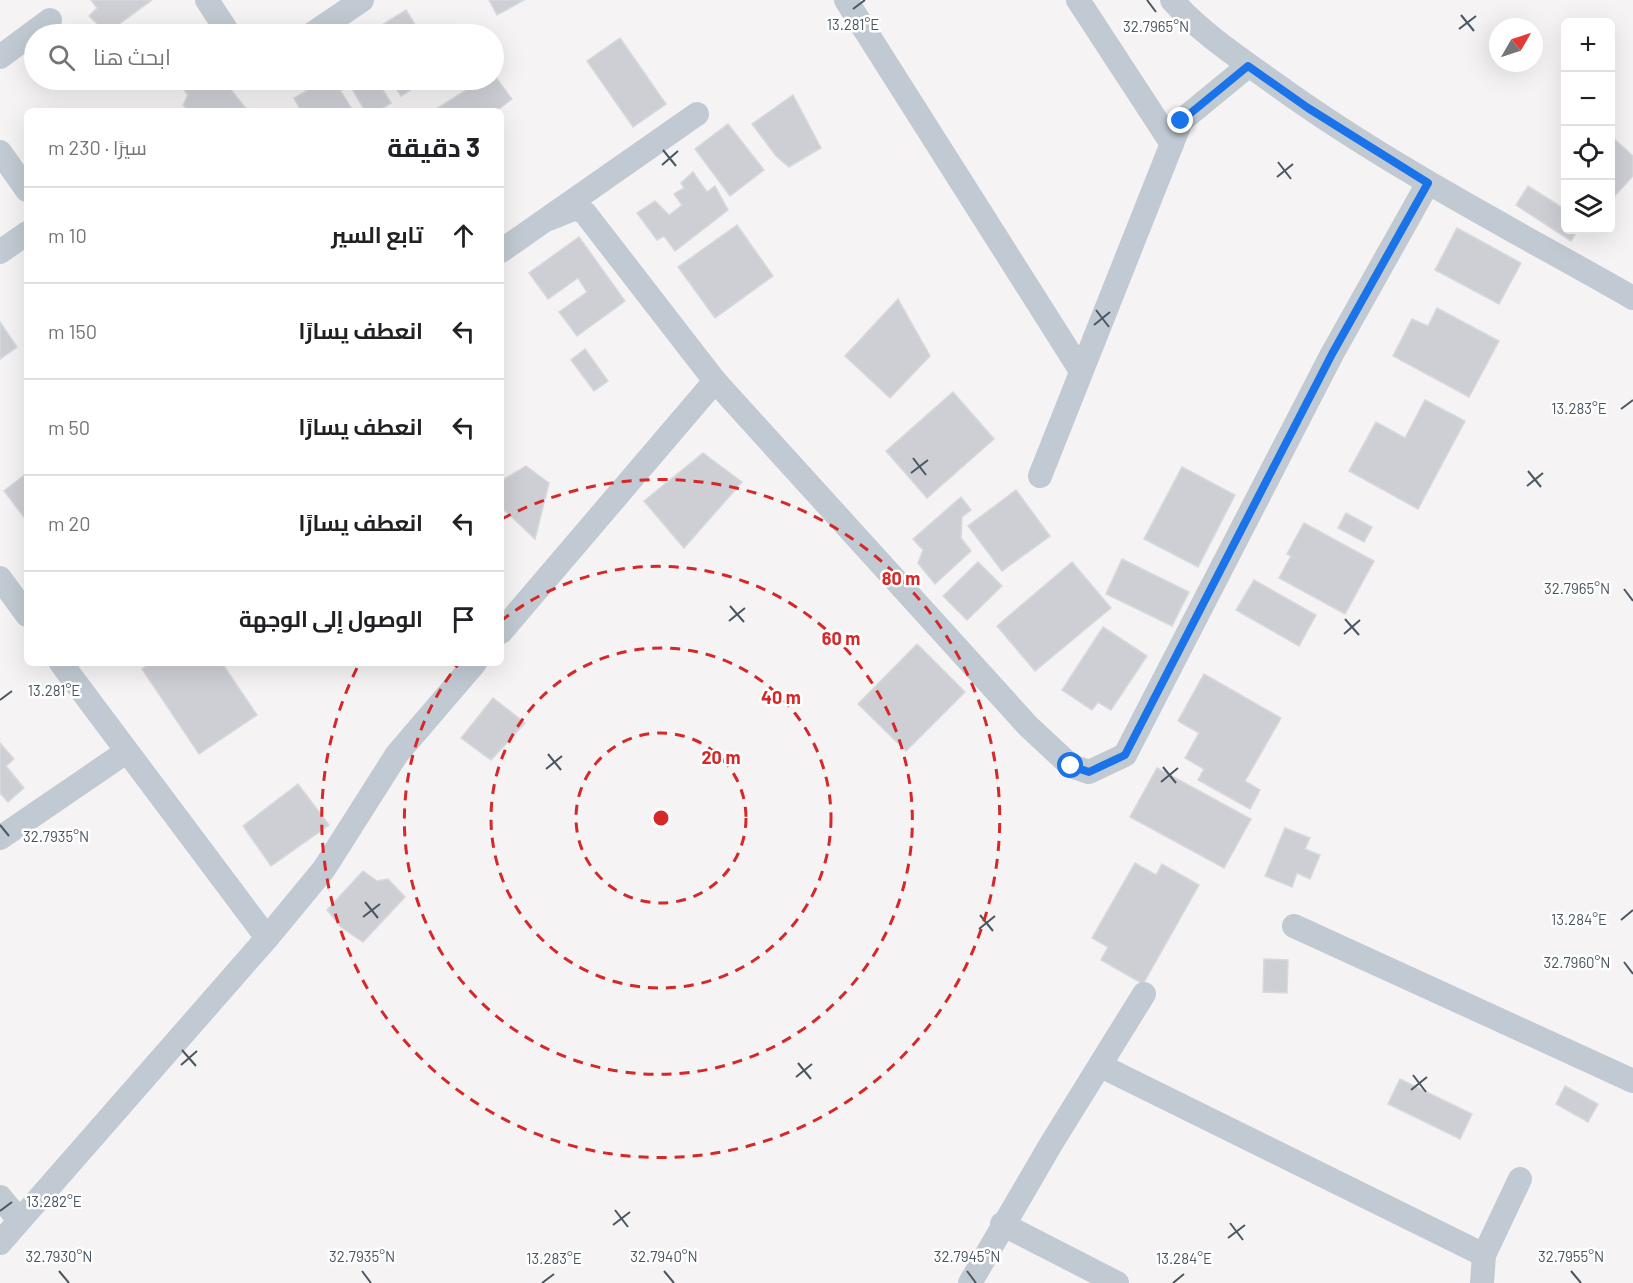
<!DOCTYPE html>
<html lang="ar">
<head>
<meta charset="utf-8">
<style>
  :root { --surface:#fff; --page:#f2f2f2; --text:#202124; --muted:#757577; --line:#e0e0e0 }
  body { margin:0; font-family:Barlow,Cairo,sans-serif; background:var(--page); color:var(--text); direction:rtl }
  .controls { position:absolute; right:18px; top:18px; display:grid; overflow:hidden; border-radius:9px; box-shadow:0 6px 24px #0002 }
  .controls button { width:54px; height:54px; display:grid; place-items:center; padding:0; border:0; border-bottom:2px solid var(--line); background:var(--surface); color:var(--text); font:30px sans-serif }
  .compass { position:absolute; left:1489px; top:18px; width:54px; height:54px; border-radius:50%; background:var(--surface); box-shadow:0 6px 24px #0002; rotate:51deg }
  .stop { position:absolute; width:18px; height:18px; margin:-14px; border:4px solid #1a73e8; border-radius:50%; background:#fff }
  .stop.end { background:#1a73e8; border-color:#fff; box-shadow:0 2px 6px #0008 }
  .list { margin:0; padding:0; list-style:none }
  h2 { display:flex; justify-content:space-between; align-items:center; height:78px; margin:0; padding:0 24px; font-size:26px }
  h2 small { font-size:20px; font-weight:400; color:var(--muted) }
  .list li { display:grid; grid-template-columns:39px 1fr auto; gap:18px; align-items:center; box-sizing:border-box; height:96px; padding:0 24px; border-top:2px solid var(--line) }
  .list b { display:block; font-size:22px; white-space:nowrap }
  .list em { font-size:20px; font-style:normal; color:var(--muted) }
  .icon { flex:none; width:33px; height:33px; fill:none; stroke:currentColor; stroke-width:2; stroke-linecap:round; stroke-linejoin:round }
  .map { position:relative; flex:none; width:1633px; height:1283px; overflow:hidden; direction:ltr }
  .search { position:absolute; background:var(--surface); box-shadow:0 6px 24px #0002; left:24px; top:24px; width:480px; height:66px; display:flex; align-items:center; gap:15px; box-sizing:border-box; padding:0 21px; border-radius:33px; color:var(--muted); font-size:22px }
  .panel { position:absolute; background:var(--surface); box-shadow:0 6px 24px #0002; left:24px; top:108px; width:480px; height:558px; border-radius:9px; direction:rtl }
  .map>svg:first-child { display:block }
  .building { fill:#cdcfd5; stroke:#d7d9de; stroke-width:1.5 }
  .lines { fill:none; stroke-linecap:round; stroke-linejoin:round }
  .street { stroke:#c1cad2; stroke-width:24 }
  .route { stroke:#1a73e8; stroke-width:8 }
  .ticks { fill:none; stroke:#4a5661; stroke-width:2 }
  .ring { fill:none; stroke:#d62828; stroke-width:3; stroke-dasharray:10 8 }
  .ticks-label { font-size:15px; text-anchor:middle; fill:#4a5661; stroke:#fff; stroke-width:5; stroke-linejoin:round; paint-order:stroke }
  .centre { fill:#d62828; stroke:#fff; stroke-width:3 }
  .ring-label { font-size:18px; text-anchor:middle; font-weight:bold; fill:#d62828; stroke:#fff; stroke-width:5; stroke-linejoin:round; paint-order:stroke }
</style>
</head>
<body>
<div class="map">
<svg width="1633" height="1283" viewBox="0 0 1633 1283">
  <rect width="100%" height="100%" fill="#f5f3f3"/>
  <g class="building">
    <path d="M91 0H152L107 33 89 16 97 8Z"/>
    <path d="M489 0H524L497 15Z"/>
    <path d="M406 10 421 34H367Z"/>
    <path d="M620 38 666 104 633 127 587 61Z"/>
    <path d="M494 75 512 99 496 111H433L482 80H494Z"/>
    <path d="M183 80H223L248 111H189L183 105 188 95 180 84Z"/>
    <path d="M326 80H334L353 111H301L294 98Z"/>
    <path d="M347 80H377L391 103 378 111H365Z"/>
    <path d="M391 80H427L401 96Z"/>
    <path d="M793 95 821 148 789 167 776 156 752 124Z"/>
    <path d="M728 124 764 170 730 196 695 149Z"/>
    <path d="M1610 135 1633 156V176L1610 201Z"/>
    <path d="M693 172 707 192 715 186 728 210 675 251 664 236 657 240 637 213 655 201 669 215 682 205 674 194 684 188 681 183Z"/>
    <path d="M1528 186 1566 210V230H1578L1571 241 1516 205Z"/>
    <path d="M737 225 773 276 715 318 678 267Z"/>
    <path d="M1457 228 1521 263 1499 304 1435 270Z"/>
    <path d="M579 237 625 301 577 336 559 312 587 292 578 278 548 299 529 273Z"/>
    <path d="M898 299 930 356 890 398 845 356Z"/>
    <path d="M1437 308 1499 341 1469 397 1393 356 1412 319 1428 326Z"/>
    <path d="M0 322 17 347 0 359Z"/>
    <path d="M585 349 608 381 594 391 571 360Z"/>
    <path d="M953 392 994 439 927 498 886 451Z"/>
    <path d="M1425 400 1465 421 1418 509 1349 471 1376 422 1405 438Z"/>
    <path d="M703 453 742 482 684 548 644 501Z"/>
    <path d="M526 466 549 483 535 539 501 507V481Z"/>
    <path d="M1182 467 1235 495 1198 567 1144 539Z"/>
    <path d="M27 473V521L4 491Z"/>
    <path d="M1016 490 1050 536 1002 571 968 526Z"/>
    <path d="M961 497 971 510 962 517 961 538 971 551 935 584 918 563 923 550 913 539Z"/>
    <path d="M1346 513 1372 527 1364 542 1338 528Z"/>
    <path d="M1304 523 1374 561 1345 614 1279 578 1291 556 1287 554Z"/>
    <path d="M1122 559 1189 592 1172 626 1106 594Z"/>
    <path d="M978 562 1002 586 967 620 943 596Z"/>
    <path d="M1072 562 1111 608 1035 671 997 626Z"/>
    <path d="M1254 580 1316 615 1299 646 1236 610Z"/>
    <path d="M1103 627 1147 656 1111 710 1098 702 1092 710 1062 690Z"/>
    <path d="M917 644 965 692 906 751 858 704Z"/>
    <path d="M151 663H222L257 715 199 754 142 669Z"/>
    <path d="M1204 674 1281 718 1245 781 1260 790 1250 809 1198 780 1204 769 1185 758 1199 733 1178 721Z"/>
    <path d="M493 698 525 723 491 760 461 738Z"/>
    <path d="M0 743 14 759 6 766 24 788 8 802 0 793Z"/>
    <path d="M1157 768 1251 819 1224 868 1130 817Z"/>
    <path d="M298 784 329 825 271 866 243 826Z"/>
    <path d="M1285 828 1310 838 1305 849 1320 855 1310 879 1297 873 1292 887 1265 876Z"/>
    <path d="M1135 863 1156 875 1162 864 1199 885 1143 984 1101 960 1108 947 1092 938Z"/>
    <path d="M363 871 377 881 388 879 405 897 363 942 341 927 327 910Z"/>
    <path d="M1264 959 1288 960 1287 993 1263 992Z"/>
    <path d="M1400 1079 1472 1114 1460 1139 1388 1104Z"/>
    <path d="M1565 1086 1598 1104 1588 1122 1556 1104Z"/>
  </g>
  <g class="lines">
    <g class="street">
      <path d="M207 0 229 34"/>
      <path d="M846 0 1081 371"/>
      <path d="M1078 0 1172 144"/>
      <path d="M1172 0C1201 33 1238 57 1274 83 1387 165 1512 229 1633 298"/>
      <path d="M312 34 362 0"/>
      <path d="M0 57 50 20"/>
      <path d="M0 152 27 190"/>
      <path d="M549 219 576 208 585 213 715 381 1028 726 1071 766 1089 772 1125 755 1332 354 1428 183"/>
      <path d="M501 251 697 114"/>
      <path d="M0 252 27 233"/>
      <path d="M1040 476 1181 121 1248 66"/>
      <path d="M0 578 27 615"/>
      <path d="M501 632 715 381"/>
      <path d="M61 663 267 938"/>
      <path d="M0 838 126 752"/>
      <path d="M1294 926 1633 1081"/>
      <path d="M1101 1066 1484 1255"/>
      <path d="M0 1197 19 1220"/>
      <path d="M1002 1224 1117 1283"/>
      <path d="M0 1243 267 938 324 869 397 754 475 663"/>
      <path d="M970 1283 1051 1144 1144 994"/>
      <path d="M1482 1283 1484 1255 1520 1179"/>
    </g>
  </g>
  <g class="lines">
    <path class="route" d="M1071 766 1089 772 1125 755 1332 354 1428 183 1308 108 1248 66 1181 121"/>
  </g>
  <path class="ticks" d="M1147 0 1156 12M853 9 865 0M1461 15 1474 31M1459 29 1476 16M663 150 676 166M1278 162 1291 179M662 165 678 151M1277 177 1293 164M1096 310 1109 327M1094 325 1110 312M1621 409 1633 400M913 458 926 475M1528 471 1541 487M911 473 928 460M1527 486 1543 473M1624 589 1633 601M730 606 744 622M1345 619 1359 635M729 621 745 608M1344 634 1360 620M0 700 12 691M548 754 561 770M1163 767 1176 783M546 769 562 756M1161 782 1178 768M0 825 9 836M365 902 378 918M980 915 993 931M363 917 380 904M1621 920 1633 910M979 929 995 916M1624 962 1633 974M182 1050 196 1066M798 1063 811 1079M181 1065 197 1051M1413 1075 1426 1092M796 1077 812 1064M1411 1090 1427 1077M615 1210 628 1227M0 1211 12 1202M1230 1223 1243 1240M613 1225 630 1212M1228 1238 1245 1225M59 1271 69 1283M362 1271 371 1283M664 1271 674 1283M967 1271 976 1283M1571 1271 1581 1283M542 1283 554 1274M1173 1283 1184 1274"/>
  <g class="ring">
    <circle cx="661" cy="818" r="85"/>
    <circle cx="661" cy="818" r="170"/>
    <path d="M501 621A254 254 0 1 1 459 663"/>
    <path d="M502 519A339 339 0 1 1 359 664"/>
  </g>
  <g class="ticks-label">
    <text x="853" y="30">13.281°E</text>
    <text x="1156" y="32">32.7965°N</text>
    <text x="1579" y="414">13.283°E</text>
    <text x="1577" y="594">32.7965°N</text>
    <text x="54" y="696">13.281°E</text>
    <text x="56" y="842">32.7935°N</text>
    <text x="1579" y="925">13.284°E</text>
    <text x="1577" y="968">32.7960°N</text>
    <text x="54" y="1207">13.282°E</text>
    <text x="59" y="1262">32.7930°N</text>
    <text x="362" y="1262">32.7935°N</text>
    <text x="664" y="1262">32.7940°N</text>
    <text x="967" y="1262">32.7945°N</text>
    <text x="1571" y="1262">32.7955°N</text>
    <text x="554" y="1264">13.283°E</text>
    <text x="1184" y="1264">13.284°E</text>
  </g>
  <circle cx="661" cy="818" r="9" class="centre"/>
  <g class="ring-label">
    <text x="901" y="585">80 m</text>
    <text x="841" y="645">60 m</text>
    <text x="781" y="704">40 m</text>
    <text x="721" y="764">20 m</text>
  </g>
</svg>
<div class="controls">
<button>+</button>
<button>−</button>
<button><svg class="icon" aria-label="locate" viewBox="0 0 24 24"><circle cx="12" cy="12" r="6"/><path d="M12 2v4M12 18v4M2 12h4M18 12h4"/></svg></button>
<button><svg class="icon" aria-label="layers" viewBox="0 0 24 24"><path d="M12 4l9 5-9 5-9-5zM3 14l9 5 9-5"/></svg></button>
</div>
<svg class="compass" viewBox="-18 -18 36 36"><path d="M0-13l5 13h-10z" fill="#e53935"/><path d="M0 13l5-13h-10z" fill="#757577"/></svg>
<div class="stop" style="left:1071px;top:766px"></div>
<div class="stop end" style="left:1181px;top:121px"></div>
<div class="search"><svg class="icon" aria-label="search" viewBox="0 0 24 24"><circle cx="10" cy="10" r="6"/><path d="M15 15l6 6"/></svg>ابحث هنا</div>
<section class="panel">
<h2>3 دقيقة<small>سيرًا · 230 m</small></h2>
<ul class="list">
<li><svg class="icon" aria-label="ahead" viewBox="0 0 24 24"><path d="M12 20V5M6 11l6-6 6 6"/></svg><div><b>تابع السير</b></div><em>10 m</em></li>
<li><svg class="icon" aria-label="left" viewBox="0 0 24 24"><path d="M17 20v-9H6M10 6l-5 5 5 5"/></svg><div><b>انعطف يسارًا</b></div><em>150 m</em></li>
<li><svg class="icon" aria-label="left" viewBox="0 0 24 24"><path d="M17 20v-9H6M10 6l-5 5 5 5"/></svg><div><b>انعطف يسارًا</b></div><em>50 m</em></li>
<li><svg class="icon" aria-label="left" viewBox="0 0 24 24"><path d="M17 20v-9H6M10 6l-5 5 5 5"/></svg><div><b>انعطف يسارًا</b></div><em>20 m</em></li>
<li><svg class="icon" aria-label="arrive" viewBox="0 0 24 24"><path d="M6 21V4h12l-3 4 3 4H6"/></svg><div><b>الوصول إلى الوجهة</b></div></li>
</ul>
</section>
</div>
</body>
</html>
